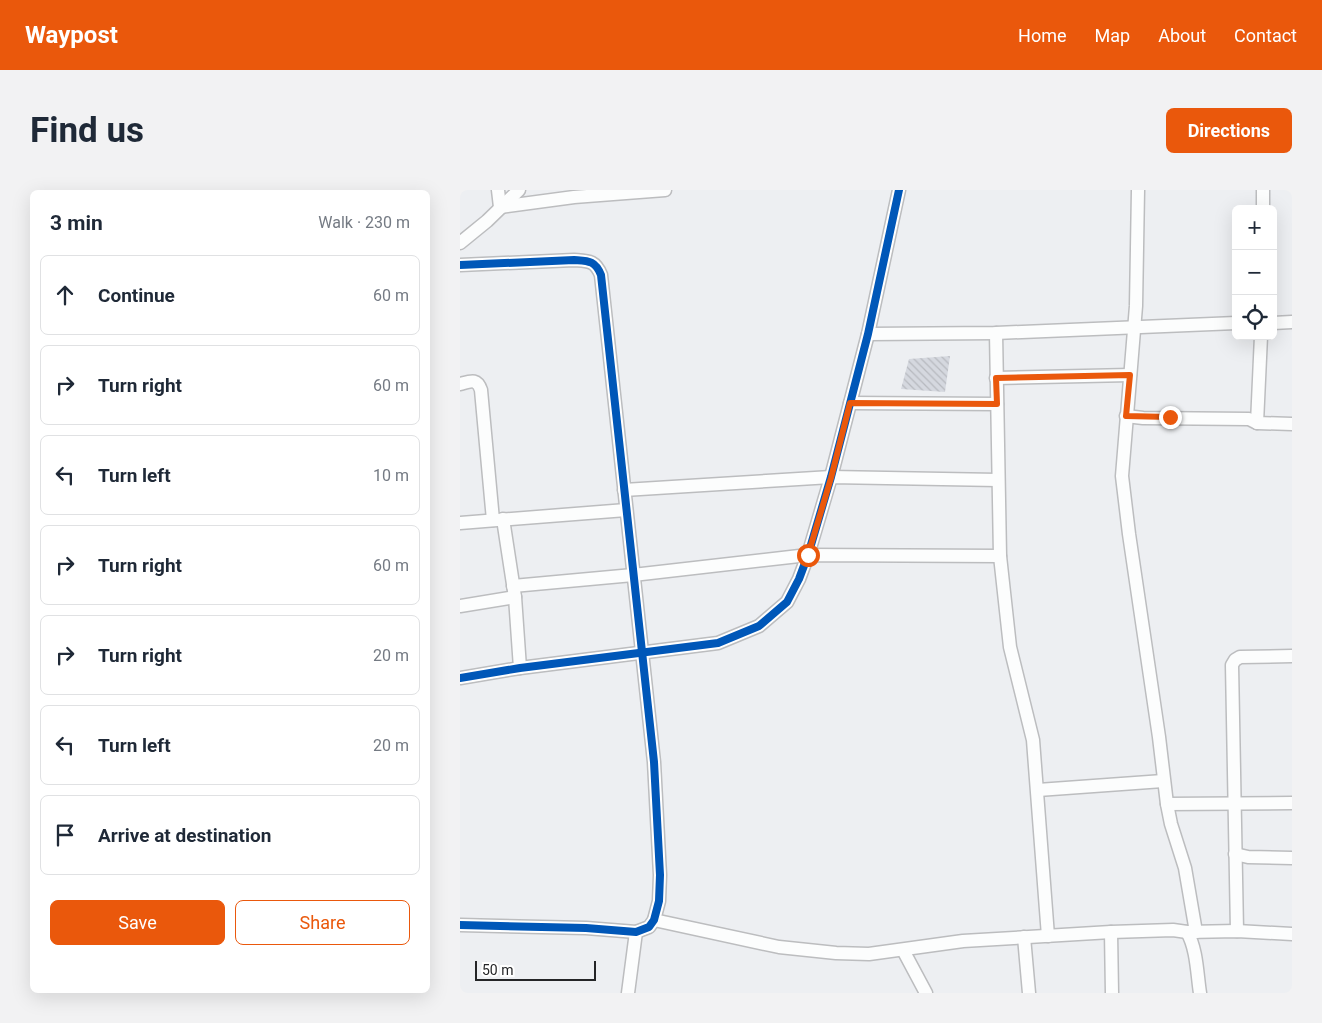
<!DOCTYPE html>
<html lang="en">
<head>
<meta charset="utf-8">
<style>
  :root { --surface:#fff; --page:#f2f2f3; --text:#1f2937; --muted:#747a83; --line:#e0e1e3; --accent:#ea580c }
  body { margin:0; font-family:Roboto,sans-serif; background:var(--page); color:var(--text) }
  .controls { position:absolute; right:15px; top:15px; display:grid; overflow:hidden; border-radius:8px; box-shadow:0 5px 20px #0002 }
  .controls button { width:45px; height:45px; display:grid; place-items:center; padding:0; border:0; border-bottom:1px solid var(--line); background:var(--surface); color:var(--text); font:25px sans-serif }
  .scale { position:absolute; left:15px; bottom:12px; width:121px; box-sizing:border-box; padding-left:5px; border:2px solid #242527; border-top:0; font-size:14px; line-height:18px; white-space:nowrap; color:#242527; -webkit-text-stroke:4px #fff; paint-order:stroke }
  .stop { position:absolute; width:15px; height:15px; margin:-11px; border:4px solid #ea580c; border-radius:50%; background:#fff }
  .stop.end { background:#ea580c; border-color:#fff; box-shadow:0 1px 5px #0008 }
  .list { margin:0; padding:0; list-style:none }
  h2 { display:flex; justify-content:space-between; align-items:center; height:65px; margin:0; padding:0 20px; font-size:21px }
  h2 small { font-size:16px; font-weight:400; color:var(--muted) }
  .list li { display:grid; grid-template-columns:32px 1fr auto; gap:15px; align-items:center; box-sizing:border-box; height:80px; margin:0 10px 10px; padding:0 10px; border:1px solid var(--line); border-radius:8px }
  .list b { display:block; font-size:19px; white-space:nowrap }
  .list em { font-size:16px; font-style:normal; color:var(--muted) }
  .actions { display:flex; gap:10px; padding:15px 20px }
  .actions a { flex:1; padding:11px 0; border:1px solid var(--accent); border-radius:8px; text-align:center; font-size:18px; color:var(--accent) }
  .actions .main { background:var(--accent); color:#fff }
  .icon { flex:none; width:28px; height:28px; fill:none; stroke:currentColor; stroke-width:2; stroke-linecap:round; stroke-linejoin:round }
  .map { position:relative; flex:none; width:832px; height:803px; overflow:hidden; border-radius:8px }
  header { display:flex; align-items:center; gap:30px; box-sizing:border-box; height:70px; padding:0 25px; background:var(--accent); color:#fff }
  header strong { font-size:24px }
  nav { display:flex; gap:28px; margin-inline-start:auto; font-size:18px }
  .intro { display:flex; align-items:center; justify-content:space-between; box-sizing:border-box; height:120px; padding:0 30px }
  h1 { margin:0; font-size:35px }
  .button { padding:12px 22px; border-radius:8px; background:var(--accent); color:#fff; font-size:18px; font-weight:700 }
  main { display:flex; gap:30px; padding:0 30px }
  aside { flex:1; background:var(--surface); border-radius:8px; box-shadow:0 5px 20px #0002 }
  .map>svg:first-child { display:block }
  .building { fill:url(#building-back-hatch) }
  .lines { fill:none; stroke-linecap:round; stroke-linejoin:round }
  .street-casing { stroke:#bcbdbf; stroke-width:15 }
  .street { stroke:#fcfdfd; stroke-width:12 }
  .cycleway-casing { stroke:#fff; stroke-width:11 }
  .cycleway { stroke:#0057b8; stroke-width:8 }
  .route { stroke:#ea580c; stroke-width:6 }
</style>
</head>
<body>
<header>
<strong>Waypost</strong>
<nav><a>Home</a><a>Map</a><a>About</a><a>Contact</a></nav>
</header>
<div class="intro"><h1>Find us</h1><a class="button">Directions</a></div>
<main>
<aside>
<h2>3 min<small>Walk · 230 m</small></h2>
<ul class="list">
<li><svg class="icon" aria-label="ahead" viewBox="0 0 24 24"><path d="M12 20V5M6 11l6-6 6 6"/></svg><div><b>Continue</b></div><em>60 m</em></li>
<li><svg class="icon" aria-label="right" viewBox="0 0 24 24"><path d="M7 20v-9h11M14 6l5 5-5 5"/></svg><div><b>Turn right</b></div><em>60 m</em></li>
<li><svg class="icon" aria-label="left" viewBox="0 0 24 24"><path d="M17 20v-9H6M10 6l-5 5 5 5"/></svg><div><b>Turn left</b></div><em>10 m</em></li>
<li><svg class="icon" aria-label="right" viewBox="0 0 24 24"><path d="M7 20v-9h11M14 6l5 5-5 5"/></svg><div><b>Turn right</b></div><em>60 m</em></li>
<li><svg class="icon" aria-label="right" viewBox="0 0 24 24"><path d="M7 20v-9h11M14 6l5 5-5 5"/></svg><div><b>Turn right</b></div><em>20 m</em></li>
<li><svg class="icon" aria-label="left" viewBox="0 0 24 24"><path d="M17 20v-9H6M10 6l-5 5 5 5"/></svg><div><b>Turn left</b></div><em>20 m</em></li>
<li><svg class="icon" aria-label="arrive" viewBox="0 0 24 24"><path d="M6 21V4h12l-3 4 3 4H6"/></svg><div><b>Arrive at destination</b></div></li>
</ul>
<div class="actions"><a class="main">Save</a><a>Share</a></div>
</aside>
<div class="map">
<svg width="832" height="803" viewBox="0 0 832 803">
  <defs>
    <pattern id="building-back-hatch" width="6" height="6" patternUnits="userSpaceOnUse" patternTransform="scale(1.25)"><rect width="6" height="6" fill="#d5d8df"/><path d="M-1 5l2 2M0 0l6 6M5-1l2 2" fill="none" stroke="#b7b9bf"/></pattern>
  </defs>
  <rect width="100%" height="100%" fill="#edeff2"/>
  <path class="building" d="M490 166 485 202 441 199 449 169Z"/>
  <g class="lines">
    <defs>
      <g id="street">
        <path d="M38 0 40 17 114 7 205 0"/>
        <path d="M678 0 676 116 662 286 669 344 699 547 707 614 711 634 725 678 736 742"/>
        <path d="M803 19V0"/>
        <path d="M0 53 27 31 59 0"/>
        <path d="M0 75 114 70C128 71 135 70 141 85L194 572 200 685 199 711 194 730 189 737 176 742 126 738 0 735"/>
        <path d="M813 133 832 132"/>
        <path d="M536 143 540 366 550 457 573 550 588 746"/>
        <path d="M408 144 536 143 776 133"/>
        <path d="M536 188 670 185"/>
        <path d="M0 194C11 191 17 188 21 200L33 330"/>
        <path d="M390 213 537 214"/>
        <path d="M666 226 683 228 789 229 797 233 832 234"/>
        <path d="M797 233 801 146"/>
        <path d="M164 300 371 287 538 290"/>
        <path d="M43 329 55 407 60 478"/>
        <path d="M0 333 166 320"/>
        <path d="M53 396 173 385 348 365 540 366"/>
        <path d="M0 416 55 407"/>
        <path d="M0 488 60 478 258 453 299 436 327 412 339 389 348 365 371 287 408 144 439 0"/>
        <path d="M578 600 703 591"/>
        <path d="M707 614 832 613"/>
        <path d="M775 664 788 667 832 668"/>
        <path d="M194 730 319 757 376 763 409 764 503 751 651 742 713 740 727 742 777 741 832 744"/>
        <path d="M777 741 772 475 775 470 780 467 832 466"/>
        <path d="M651 742 652 803"/>
        <path d="M727 742C737 759 737 784 740 803"/>
        <path d="M564 747 569 803"/>
        <path d="M443 760 466 803"/>
        <path d="M168 803 176 742"/>
      </g>
    </defs>
    <use href="#street" class="street-casing"/>
    <use href="#street" class="street"/>
    <defs>
      <g id="cycleway">
        <path d="M0 75 114 70C128 71 135 70 141 85L194 572 200 685 199 711 194 730 189 737 176 742 126 738 0 735"/>
        <path d="M0 488 60 478 258 453 299 436 327 412 339 389 348 365 371 287 408 144 439 0"/>
      </g>
    </defs>
    <use href="#cycleway" class="cycleway-casing"/>
    <use href="#cycleway" class="cycleway"/>
  </g>
  <g class="lines">
    <path class="route" d="M348 365 371 288 390 213 537 214 536 188 670 185 666 226 710 227"/>
  </g>
</svg>
<div class="controls">
<button>+</button>
<button>−</button>
<button><svg class="icon" aria-label="locate" viewBox="0 0 24 24"><circle cx="12" cy="12" r="6"/><path d="M12 2v4M12 18v4M2 12h4M18 12h4"/></svg></button>
</div>
<div class="scale">50 m</div>
<div class="stop" style="left:348px;top:365px"></div>
<div class="stop end" style="left:710px;top:227px"></div>
</div>
</main>
</body>
</html>
